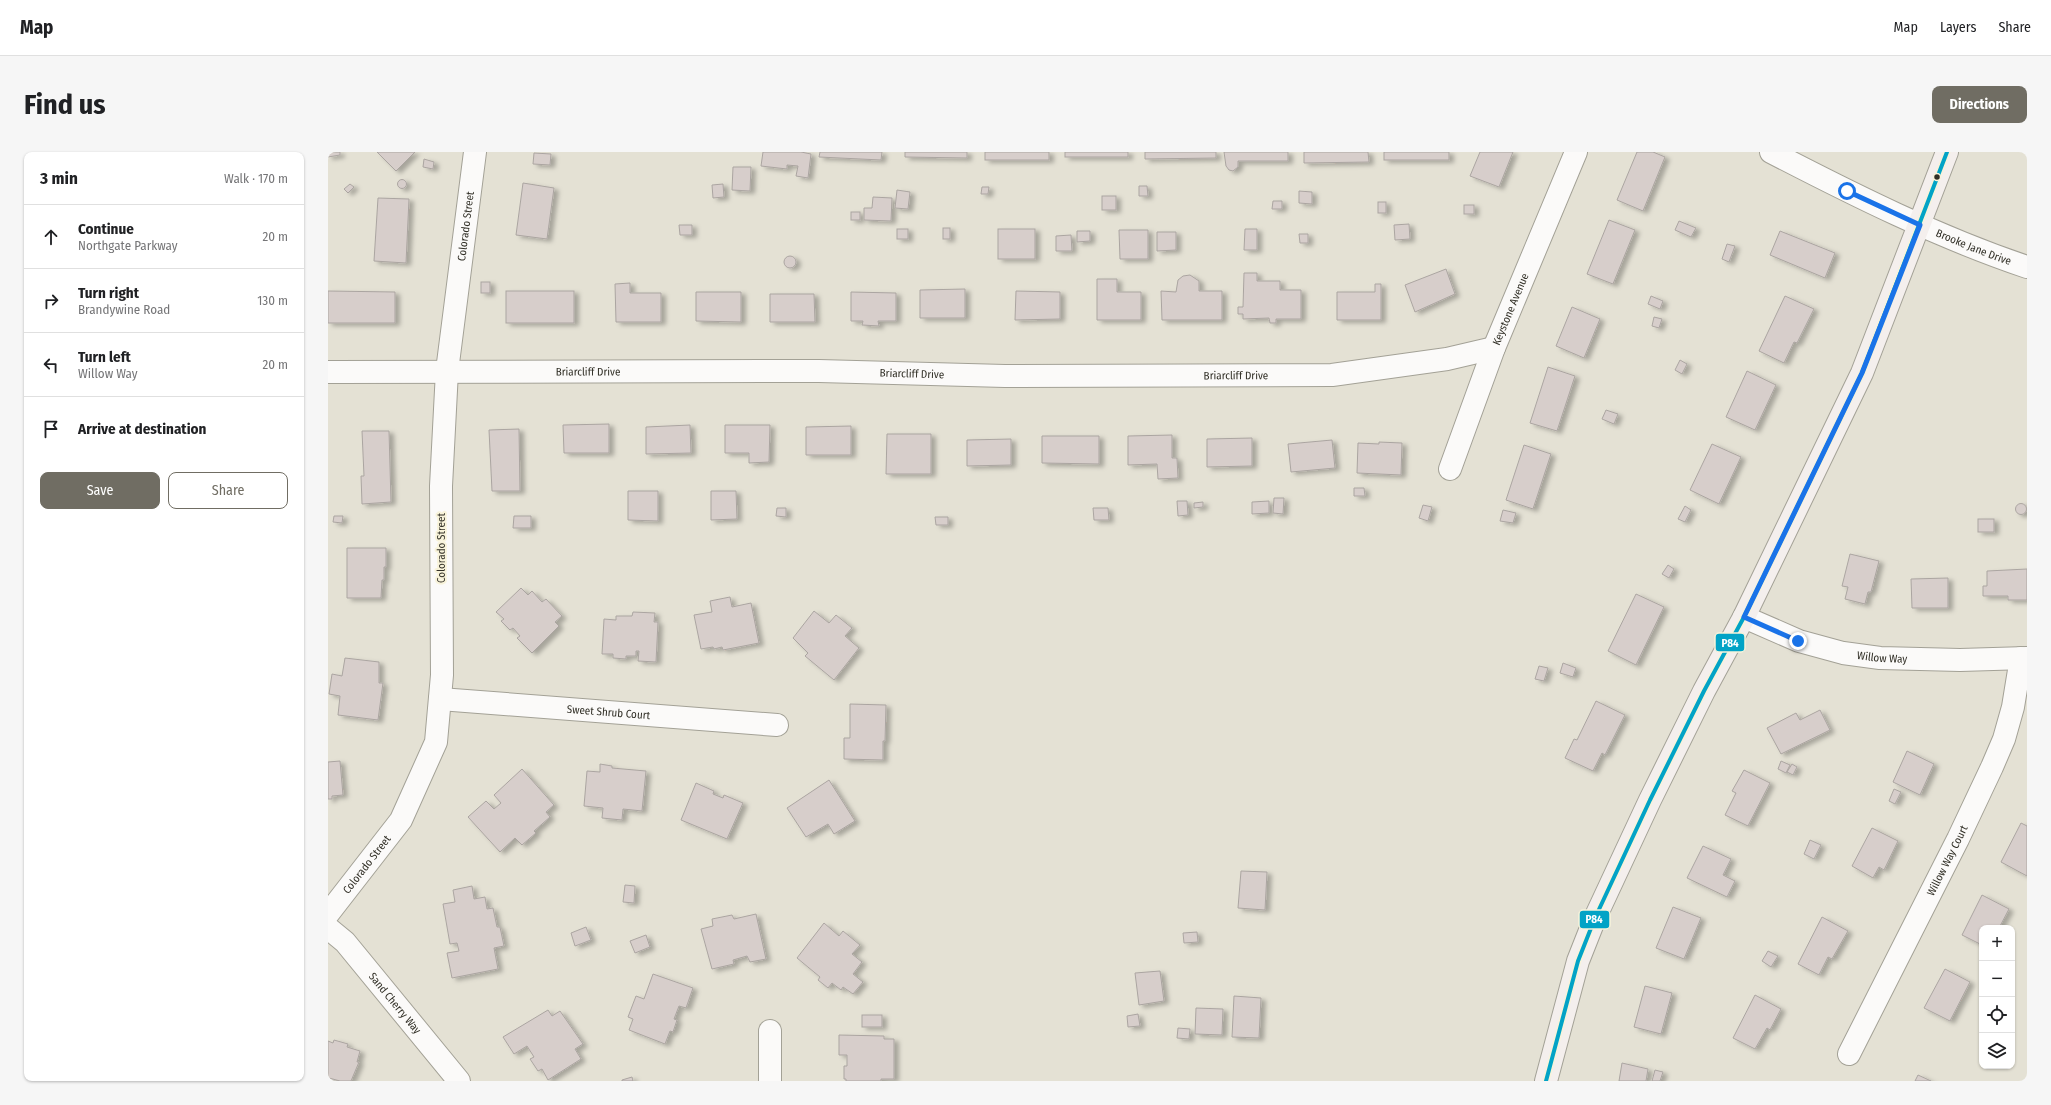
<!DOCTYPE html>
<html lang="en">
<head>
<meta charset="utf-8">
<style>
  :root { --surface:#fff; --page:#f6f6f6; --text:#202124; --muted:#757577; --line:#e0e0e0; --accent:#706d63 }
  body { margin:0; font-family:"Fira Sans Condensed",sans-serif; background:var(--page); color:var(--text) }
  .controls { position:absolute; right:12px; bottom:12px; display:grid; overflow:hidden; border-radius:8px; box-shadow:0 1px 3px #0004 }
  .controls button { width:36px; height:36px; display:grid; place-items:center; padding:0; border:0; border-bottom:1px solid var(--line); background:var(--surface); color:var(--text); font:20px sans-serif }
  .stop { position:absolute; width:12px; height:12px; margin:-9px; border:3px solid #1a73e8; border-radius:50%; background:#fff }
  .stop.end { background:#1a73e8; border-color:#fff; box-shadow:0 1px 4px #0008 }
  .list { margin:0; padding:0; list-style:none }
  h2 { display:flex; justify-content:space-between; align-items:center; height:52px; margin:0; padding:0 16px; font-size:17px }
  h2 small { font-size:13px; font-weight:400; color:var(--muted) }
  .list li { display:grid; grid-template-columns:26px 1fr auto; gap:12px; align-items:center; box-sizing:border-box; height:64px; padding:0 16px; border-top:1px solid var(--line) }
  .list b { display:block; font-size:15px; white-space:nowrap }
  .list p { margin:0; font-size:13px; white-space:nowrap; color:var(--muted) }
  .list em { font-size:13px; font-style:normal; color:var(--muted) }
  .actions { display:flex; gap:8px; padding:12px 16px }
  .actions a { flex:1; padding:9px 0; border:1px solid var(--accent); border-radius:8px; text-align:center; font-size:14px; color:var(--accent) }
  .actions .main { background:var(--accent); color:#fff }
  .icon { flex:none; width:22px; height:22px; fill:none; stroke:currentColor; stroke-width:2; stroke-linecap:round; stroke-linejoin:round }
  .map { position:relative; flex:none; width:1699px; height:929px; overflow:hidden; border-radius:8px }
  header { display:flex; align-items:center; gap:24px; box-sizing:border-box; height:56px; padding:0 20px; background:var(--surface); border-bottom:1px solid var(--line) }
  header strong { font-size:19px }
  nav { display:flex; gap:22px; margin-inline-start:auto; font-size:14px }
  .intro { display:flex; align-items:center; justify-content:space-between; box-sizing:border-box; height:96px; padding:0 24px }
  h1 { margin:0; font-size:28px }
  .button { padding:10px 18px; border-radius:8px; background:var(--accent); color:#fff; font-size:14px; font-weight:700 }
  main { display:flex; gap:24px; padding:0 24px }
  aside { flex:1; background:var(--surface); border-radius:8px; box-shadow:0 1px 3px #0004 }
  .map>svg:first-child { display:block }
  .building { fill:#d7cecb; stroke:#aba5a1; filter:url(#shadow) }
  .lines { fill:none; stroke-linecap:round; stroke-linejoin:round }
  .minor-casing { stroke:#a3a196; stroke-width:24 }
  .secondary-casing { stroke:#a3a196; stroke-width:24 }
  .minor { stroke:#fbfaf9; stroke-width:22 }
  .secondary { stroke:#f4efed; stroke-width:22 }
  .bus-1-casing { stroke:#f8f3da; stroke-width:7 }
  .bus-1 { stroke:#02a3c6; stroke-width:4 }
  .route { stroke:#1a73e8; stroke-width:5 }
  .bus-dot { fill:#312f26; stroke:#f8f3da; stroke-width:1.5 }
  .labels { text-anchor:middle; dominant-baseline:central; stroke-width:4; stroke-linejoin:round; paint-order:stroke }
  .street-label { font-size:11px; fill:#312f26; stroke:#f8f3da }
  .line-badge { stroke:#f8f3da; stroke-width:1.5 }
  .badge-label { font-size:11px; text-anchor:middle; font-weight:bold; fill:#fff }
</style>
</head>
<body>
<header>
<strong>Map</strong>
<nav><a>Map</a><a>Layers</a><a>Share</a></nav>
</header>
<div class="intro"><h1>Find us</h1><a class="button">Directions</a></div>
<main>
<aside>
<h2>3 min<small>Walk · 170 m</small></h2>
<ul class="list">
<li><svg class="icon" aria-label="ahead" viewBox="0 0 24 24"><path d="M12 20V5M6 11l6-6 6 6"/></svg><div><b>Continue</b><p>Northgate Parkway</p></div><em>20 m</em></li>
<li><svg class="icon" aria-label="right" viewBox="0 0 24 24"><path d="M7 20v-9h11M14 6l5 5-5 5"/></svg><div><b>Turn right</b><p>Brandywine Road</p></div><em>130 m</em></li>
<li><svg class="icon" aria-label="left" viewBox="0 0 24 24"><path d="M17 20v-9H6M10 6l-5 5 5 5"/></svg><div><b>Turn left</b><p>Willow Way</p></div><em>20 m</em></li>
<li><svg class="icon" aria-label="arrive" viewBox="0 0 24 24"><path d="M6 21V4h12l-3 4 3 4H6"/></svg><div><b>Arrive at destination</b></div></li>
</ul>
<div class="actions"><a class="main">Save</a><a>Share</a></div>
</aside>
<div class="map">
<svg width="1699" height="929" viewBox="0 0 1699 929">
  <defs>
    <filter id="shadow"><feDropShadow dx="4.5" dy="2.5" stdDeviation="2" flood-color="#0004"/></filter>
  </defs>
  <rect width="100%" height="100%" fill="#e4e1d4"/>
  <g class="building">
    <path d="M0 0H12V3L0 5Z"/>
    <path d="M49 0H87L68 19Z"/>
    <path d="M435 0H473L483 2 480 26 468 24 470 14 459 13V17L433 14Z"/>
    <path d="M492 0H554L553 8 491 5Z"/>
    <path d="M577 0H639V6L577 5Z"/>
    <rect x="657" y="0" width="64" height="8"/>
    <rect x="737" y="0" width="63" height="5"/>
    <path d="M817 0H888V6L817 7Z"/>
    <path d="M896 0H960V9H910V15L905 19 901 18 898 14Z"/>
    <path d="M976 0H1040L1041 10 976 11Z"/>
    <rect x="1056" y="0" width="65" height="8"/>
    <path d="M1152 0H1185L1171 35 1142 24Z"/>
    <path d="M1309 0H1325L1337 5 1315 59 1289 48Z"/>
    <path d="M206 1 223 2 222 13 205 12Z"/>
    <path d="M96 7 106 10 105 17 95 15Z"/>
    <path d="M405 15H423L422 39 404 38Z"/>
    <circle cx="74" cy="32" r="4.5"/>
    <path d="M195 31 226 36 219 87 188 83Z"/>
    <path d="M22 32 26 35 20 41 16 37Z"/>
    <path d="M395 32 396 45 385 46 384 33Z"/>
    <path d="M811 34H819L820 44H811Z"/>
    <path d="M654 35H661L660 42H653Z"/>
    <path d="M569 38 582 40 580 57 567 56Z"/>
    <path d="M971 39 984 40V52L971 51Z"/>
    <rect x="774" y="44" width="14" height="14"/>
    <path d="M545 45 564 46 563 69 536 68V56H544Z"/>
    <path d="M50 46 81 47 78 111 46 109Z"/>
    <path d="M945 49H954V57H944Z"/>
    <rect x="1050" y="50" width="8" height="11"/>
    <rect x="1136" y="53" width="10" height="9"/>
    <rect x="523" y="60" width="9" height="8"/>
    <path d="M1281 68 1307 78 1285 132 1259 122Z"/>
    <path d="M1351 69 1368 76 1363 85 1347 78Z"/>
    <path d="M1081 72 1082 87 1067 88 1066 73Z"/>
    <path d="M351 73H364V83H352Z"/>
    <rect x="615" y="76" width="7" height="11"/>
    <rect x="569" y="77" width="11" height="10"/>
    <rect x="670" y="77" width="37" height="30"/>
    <path d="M917 77H929V98H916Z"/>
    <path d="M791 78H820V107H792Z"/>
    <path d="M749 79H762V89L749 90Z"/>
    <path d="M1452 79 1507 101 1497 126 1442 103Z"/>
    <path d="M829 80H848V98L829 99Z"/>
    <path d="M971 82H980V91H972Z"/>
    <path d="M743 83 744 99H728V84Z"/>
    <path d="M1399 92 1407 94 1401 110 1394 107Z"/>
    <circle cx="462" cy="110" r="6"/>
    <path d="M1118 117 1127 142 1087 160 1077 133Z"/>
    <path d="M916 121H929V129H952V138H973V167H948V171H942L941 166 915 167V162H910V155H915Z"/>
    <path d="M862 123 871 129V139H894V168H834L833 139 848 140 850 128 855 124Z"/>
    <path d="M769 127H789V140H813V168H769Z"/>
    <rect x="153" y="130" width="9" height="11"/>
    <path d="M302 131V141H333V170H288L287 132Z"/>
    <path d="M1047 132H1053V168H1009V140H1047Z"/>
    <path d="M637 137V166H592V138Z"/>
    <path d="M0 139 67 140V171H0Z"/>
    <rect x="178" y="139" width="68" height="32"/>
    <path d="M688 139 732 140V167L687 168Z"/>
    <path d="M368 140H413V170L368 169Z"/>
    <path d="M523 140 568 141V169H550L551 174 534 173 535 169H523Z"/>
    <path d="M442 142H486L487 170H442Z"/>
    <path d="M1323 144 1335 149 1332 157 1320 152Z"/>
    <path d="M1457 144 1486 157 1469 191 1466 190 1456 211 1431 199Z"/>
    <path d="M1244 155 1272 167 1256 206 1228 194Z"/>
    <path d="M1326 165 1334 167 1331 176 1324 174Z"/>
    <path d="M1352 208 1359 212 1354 222 1347 218Z"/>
    <path d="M1220 215 1247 224 1229 279 1202 271Z"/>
    <path d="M1419 219 1448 233 1427 278 1398 265Z"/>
    <path d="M1278 258 1290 262 1286 272 1274 267Z"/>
    <path d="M281 272V301H236L235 273Z"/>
    <path d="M362 273 363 301 318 302V275Z"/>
    <path d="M397 273H442L441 310 421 311V301H397Z"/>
    <path d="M523 274V303H478V275Z"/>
    <path d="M191 277 192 339H164L161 278Z"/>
    <path d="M34 279H61L63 350 34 352 33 324H36Z"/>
    <path d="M559 282H603V322H558Z"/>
    <path d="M844 283V306H849L850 326 830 327 829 312 800 313V284Z"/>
    <path d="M714 284H771V312L714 311Z"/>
    <path d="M924 286V314L879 315V287Z"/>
    <path d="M683 287V313L639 314V288Z"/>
    <path d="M1004 288 1007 316 963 320 960 292Z"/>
    <path d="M1051 290 1074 291 1073 323 1029 321 1030 291 1051 292Z"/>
    <path d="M1384 292 1413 305 1391 352 1362 338Z"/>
    <path d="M1196 293 1223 302 1205 357 1178 348Z"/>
    <path d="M1026 336H1036L1037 344H1026Z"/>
    <path d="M300 339H330V369L300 368Z"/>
    <path d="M383 339H408L409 367 383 368Z"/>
    <path d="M946 346H956L955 362 945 361Z"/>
    <path d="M849 349H859L860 363 850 364Z"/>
    <path d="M941 349V361L924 362V350Z"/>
    <path d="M875 350V355L866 356V351Z"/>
    <circle cx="1693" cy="357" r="5.5"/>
    <path d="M1095 353 1104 355 1100 369 1091 366Z"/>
    <path d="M1357 354 1363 358 1357 370 1350 367Z"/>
    <path d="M449 356H458V365L448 364Z"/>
    <path d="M765 356H780L781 368H766Z"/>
    <path d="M1175 358 1188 361 1185 371 1172 369Z"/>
    <path d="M6 364H15L14 371 5 370Z"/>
    <path d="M186 364H203V376H185Z"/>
    <path d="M607 365H620V373H608Z"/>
    <rect x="1650" y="367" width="16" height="13"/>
    <path d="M19 396H58V415H56V428H54L53 446H19Z"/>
    <path d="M1522 402 1551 409 1543 440H1540L1537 452 1517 447 1520 435 1514 434Z"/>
    <path d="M1340 413 1346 417 1341 426 1334 422Z"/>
    <path d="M1699 417V448H1680V444H1655V434H1659V419Z"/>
    <path d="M1620 426V456H1584L1583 427Z"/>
    <path d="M193 436 200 443 204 439 214 450 218 447 234 464 227 470 231 474 204 501 189 486 192 484 185 476 182 478 173 469 176 467 168 460Z"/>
    <path d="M1308 442 1336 455 1308 513 1280 499Z"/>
    <path d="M402 445 404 455 423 451 431 491 395 498 394 495 386 497 385 495 373 497 366 463 384 460 382 449Z"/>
    <path d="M486 459 501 471 508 463 524 476 517 484 531 496 506 528 477 504 480 501 465 486Z"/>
    <path d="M305 460 327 461 326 470H330L328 510 310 509 311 499H308V504H298V507L285 506V502H274L276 467 288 468V464H304Z"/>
    <path d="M17 506 51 510V531H55L50 568 10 563 12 544 1 542 4 522 14 524Z"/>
    <path d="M1235 511 1248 516 1245 525 1232 521Z"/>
    <path d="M1211 514 1220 516 1216 529 1207 527Z"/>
    <path d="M1268 549 1297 563 1277 603 1274 601 1265 619 1237 606 1246 587 1249 588Z"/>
    <path d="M522 552 558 553 557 589H555V608L516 607V586H522Z"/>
    <path d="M1492 558 1502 578 1453 602 1439 576 1468 561 1472 568Z"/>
    <path d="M1579 599 1606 612 1592 643 1565 630Z"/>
    <path d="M12 609 15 643 4 644V647H0V610Z"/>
    <path d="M1453 609 1462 613 1458 621 1450 617Z"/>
    <path d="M272 612 284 614V616L318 619 314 659 295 657 294 668 274 666 275 656 256 654 259 619 272 620Z"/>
    <path d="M1464 612 1469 615 1465 623 1459 620Z"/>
    <path d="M194 617 226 653 218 660 222 665 206 679 208 681 194 693 187 686 172 700 140 665 158 649 166 657 173 651 166 643Z"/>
    <path d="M1416 618 1442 631 1420 674 1397 663 1408 641 1404 639Z"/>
    <path d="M501 628 527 669 506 682 500 672 478 685 459 656Z"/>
    <path d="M368 631 386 639 385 642 395 646 396 643 415 651 399 687 353 668Z"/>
    <path d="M1566 637 1573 640 1567 652 1561 649Z"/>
    <path d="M1693 671 1699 674V724L1673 710Z"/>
    <path d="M1544 676 1570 689 1556 718 1551 715 1545 726 1524 714Z"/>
    <path d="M1482 688 1493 693 1486 707 1476 702Z"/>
    <path d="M1375 694 1403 707 1395 723 1407 729 1399 745 1359 726Z"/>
    <path d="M913 719 939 720 937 758 910 756Z"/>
    <path d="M297 733 307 734 306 751 295 750Z"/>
    <path d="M144 734 146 747 157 745 159 757 165 756 169 775H172L176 794 166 796 170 817 124 826 119 801 131 799 129 791 122 792 115 752 127 750 125 738Z"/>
    <path d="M1654 743 1681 757 1671 776H1654V793L1634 783Z"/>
    <path d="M1345 755 1373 766 1356 807 1328 796Z"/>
    <path d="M428 762 438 807 422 810 419 804 405 808 406 812 384 817 373 777 385 774 384 767 404 763 406 767Z"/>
    <path d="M1494 765 1520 779 1504 807 1500 805 1491 823 1470 812Z"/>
    <path d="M496 771 511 784 515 779 532 793 524 802 534 810 525 822 535 830 525 842 515 835 513 838 504 831 500 836 490 828 492 825 469 806Z"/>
    <path d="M258 775 263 788 247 794 243 781Z"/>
    <path d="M869 780 870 790 856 791 855 781Z"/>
    <path d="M318 783 322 795 307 801 302 789Z"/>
    <path d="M1440 799 1450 804 1443 815 1434 809Z"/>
    <path d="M1617 817 1642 830 1622 869 1596 856Z"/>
    <path d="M832 819 836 849 811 853 807 821Z"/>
    <path d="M325 822 365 836 358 856 351 854 346 867 349 868 345 880 342 879 337 892 301 878 305 867 300 865 308 844 316 847Z"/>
    <path d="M1317 834 1344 841 1333 882 1306 875Z"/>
    <path d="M1427 843 1453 857 1442 878 1439 876 1427 897 1405 886Z"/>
    <path d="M906 844 933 846 931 886 904 885Z"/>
    <path d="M868 856 895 857 894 883 867 882Z"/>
    <path d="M220 858 224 864 232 859 255 892 247 897 253 907 220 928 214 917 210 919 202 907 206 905 199 894 186 902 175 885Z"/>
    <path d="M810 862 812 874 800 875 799 864Z"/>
    <rect x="534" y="863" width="20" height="12"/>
    <path d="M850 876 862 877 861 887 849 886Z"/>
    <path d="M511 883 556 884V887H566V927H553V929H518V927H516V914H519V903H511Z"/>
    <path d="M6 888 20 892 19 895 32 899 29 910H31L23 929H12L1 926 0 929V889L5 891Z"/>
    <path d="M1294 911 1320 917 1318 929H1291Z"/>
    <path d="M1327 918 1335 920 1332 929H1324Z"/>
    <path d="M1590 923 1603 929H1587Z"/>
    <path d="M304 925 305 929H294V928Z"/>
  </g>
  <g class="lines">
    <defs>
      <g id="minor">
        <path id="s1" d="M1443 0C1526 43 1610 85 1699 115"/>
        <path id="s2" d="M0 220 491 219 677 224 1004 223 1119 207 1166 196"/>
        <path id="s3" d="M1122 317 1166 196 1248 0"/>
        <path id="s4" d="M1416 465 1471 489 1515 501 1552 506 1632 508 1699 506"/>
        <path id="s5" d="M112 547 449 573"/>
        <path id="s6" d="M0 762 73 668 108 590 114 523 113 334 119 219 147 0"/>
        <path id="s7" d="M0 776 17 790 131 929"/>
        <path d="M442 879V929"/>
        <path id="s8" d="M1521 902 1630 687 1664 615 1676 587 1685 555 1693 506"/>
      </g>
      <path id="secondary" d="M1218 929 1250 809 1267 766 1322 648 1376 539 1416 465 1534 221 1619 0"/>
    </defs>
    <use href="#minor" class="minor-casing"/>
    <use href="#secondary" class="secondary-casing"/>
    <use href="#minor" class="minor"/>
    <use href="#secondary" class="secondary"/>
    <defs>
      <path id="bus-1" d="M1218 929 1250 809 1267 766 1322 648 1376 539 1416 465 1534 221 1619 0"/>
    </defs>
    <use href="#bus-1" class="bus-1-casing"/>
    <use href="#bus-1" class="bus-1"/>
  </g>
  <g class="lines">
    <path class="route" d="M1470 489 1416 465 1534 221 1592 73 1519 39"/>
  </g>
  <circle class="bus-dot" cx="1609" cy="25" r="3.5"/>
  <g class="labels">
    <g class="street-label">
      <text stroke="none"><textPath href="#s6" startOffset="722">Colorado Street</textPath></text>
      <text stroke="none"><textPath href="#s1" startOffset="224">Brooke Jane Drive</textPath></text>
      <text stroke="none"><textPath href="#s3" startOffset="171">Keystone Avenue</textPath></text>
      <text stroke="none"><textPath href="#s2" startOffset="260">Briarcliff Drive</textPath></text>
      <text stroke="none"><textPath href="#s2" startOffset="584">Briarcliff Drive</textPath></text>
      <text stroke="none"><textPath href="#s2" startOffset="908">Briarcliff Drive</textPath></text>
      <text transform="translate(113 396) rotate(-90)">Colorado Street</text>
      <text stroke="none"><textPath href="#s4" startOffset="145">Willow Way</textPath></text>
      <text stroke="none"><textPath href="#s5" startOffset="169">Sweet Shrub Court</textPath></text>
      <text stroke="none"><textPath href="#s8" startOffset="217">Willow Way Court</textPath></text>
      <text stroke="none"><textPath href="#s6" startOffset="63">Colorado Street</textPath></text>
      <text stroke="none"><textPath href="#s7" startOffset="101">Sand Cherry Way</textPath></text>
    </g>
  </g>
  <g class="line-badge">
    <rect x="1387" y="481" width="30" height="19" rx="4" fill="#02a3c6"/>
    <rect x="1251" y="758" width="31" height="19" rx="4" fill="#02a3c6"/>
  </g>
  <g class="badge-label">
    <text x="1402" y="495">P84</text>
    <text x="1266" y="771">P84</text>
  </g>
</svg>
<div class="controls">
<button>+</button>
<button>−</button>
<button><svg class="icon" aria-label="locate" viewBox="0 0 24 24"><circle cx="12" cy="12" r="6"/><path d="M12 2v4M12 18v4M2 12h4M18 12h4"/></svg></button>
<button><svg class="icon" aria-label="layers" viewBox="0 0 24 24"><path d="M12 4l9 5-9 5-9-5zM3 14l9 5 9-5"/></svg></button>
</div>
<div class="stop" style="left:1519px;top:39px"></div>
<div class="stop end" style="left:1470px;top:489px"></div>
</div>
</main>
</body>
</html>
